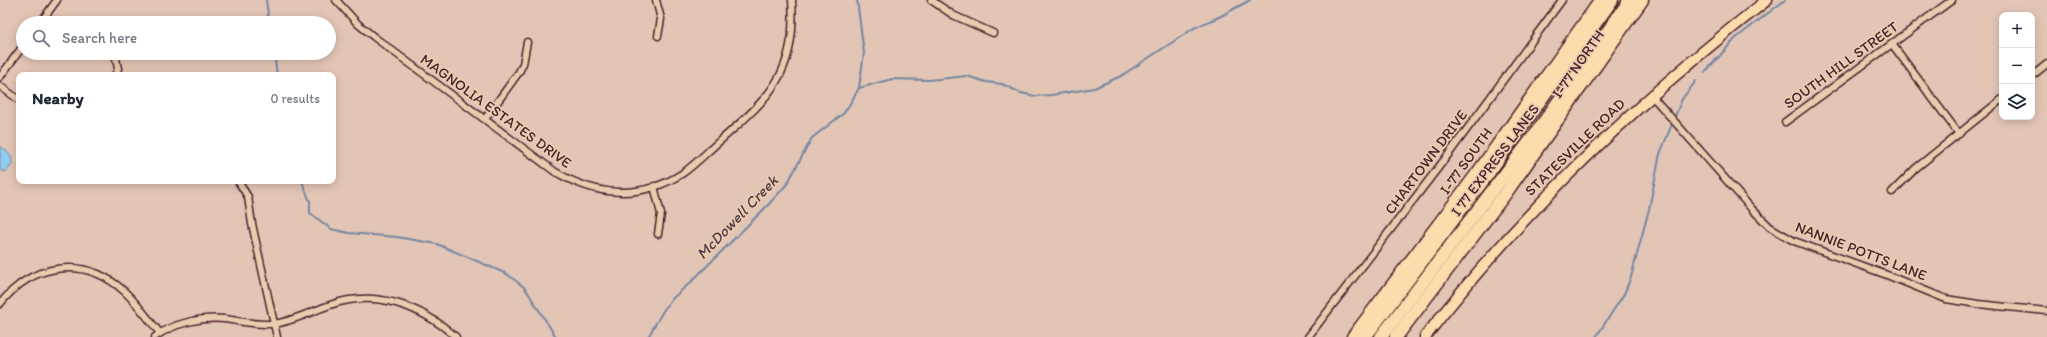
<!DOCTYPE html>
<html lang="en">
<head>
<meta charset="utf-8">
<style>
  :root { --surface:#fff; --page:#f6f6f7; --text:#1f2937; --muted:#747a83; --line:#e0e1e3 }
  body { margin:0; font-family:Itim,sans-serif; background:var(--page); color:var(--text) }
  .controls { position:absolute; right:12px; top:12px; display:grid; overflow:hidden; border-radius:8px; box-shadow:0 2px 10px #0003 }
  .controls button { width:36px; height:36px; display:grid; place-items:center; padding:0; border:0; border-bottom:1px solid var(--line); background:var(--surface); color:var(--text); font:20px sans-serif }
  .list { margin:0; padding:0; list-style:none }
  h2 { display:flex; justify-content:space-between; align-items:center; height:52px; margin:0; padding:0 16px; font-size:17px }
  h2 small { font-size:13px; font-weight:400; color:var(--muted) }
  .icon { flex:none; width:22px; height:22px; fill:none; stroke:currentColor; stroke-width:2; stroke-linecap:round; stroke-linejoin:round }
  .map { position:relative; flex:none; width:2047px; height:337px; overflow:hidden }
  .search { position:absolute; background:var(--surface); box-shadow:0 2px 10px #0003; left:16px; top:16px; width:320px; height:44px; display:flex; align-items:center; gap:10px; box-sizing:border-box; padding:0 14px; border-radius:22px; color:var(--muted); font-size:15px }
  .panel { position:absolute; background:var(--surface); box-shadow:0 2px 10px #0003; left:16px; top:72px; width:320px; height:112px; border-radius:8px }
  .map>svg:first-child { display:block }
  .water { fill:#91ccf1; stroke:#7587a2 }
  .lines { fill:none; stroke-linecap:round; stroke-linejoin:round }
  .stream { stroke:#7587a2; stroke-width:2 }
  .street-casing { stroke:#4a1f2b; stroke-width:9 }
  .primary-casing { stroke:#4a1f2b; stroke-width:13 }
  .highway-casing { stroke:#4a1f2b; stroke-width:15 }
  .street { stroke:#e8ccaf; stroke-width:6 }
  .primary { stroke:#fcdcac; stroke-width:10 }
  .highway { stroke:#fcdcac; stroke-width:12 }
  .labels { text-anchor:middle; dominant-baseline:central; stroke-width:3.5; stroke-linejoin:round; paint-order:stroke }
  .street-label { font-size:15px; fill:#4a1f2b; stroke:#e8ccaf }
  .water-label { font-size:16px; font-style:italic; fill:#553949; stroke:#e8ccaf }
</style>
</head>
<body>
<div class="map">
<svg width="2047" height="337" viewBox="0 0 2047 337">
  <rect width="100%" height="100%" fill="#e3c5b5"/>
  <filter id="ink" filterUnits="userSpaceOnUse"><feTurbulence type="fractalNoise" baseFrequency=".025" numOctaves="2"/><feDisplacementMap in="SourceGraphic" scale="8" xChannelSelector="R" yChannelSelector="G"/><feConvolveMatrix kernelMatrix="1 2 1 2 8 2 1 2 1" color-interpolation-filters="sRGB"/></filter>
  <g filter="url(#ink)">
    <path class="water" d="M0 146C11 153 18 163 5 172L0 170Z"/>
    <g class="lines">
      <g class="stream">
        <path d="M266 0 269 23"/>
        <path d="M274 53 277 75"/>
        <path d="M1705 72 1736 38 1785 0"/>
        <path d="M859 88 892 79 929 80 967 76 986 82 1002 84 1021 93 1035 96 1052 95 1094 88 1121 76 1194 28 1221 16 1250 0"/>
        <path d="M302 181 310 202V213L331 229 349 233 397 237 437 244 507 274 525 288 556 337"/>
        <path d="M648 337 663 311 673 298 691 282 768 205 787 184 812 138 844 113 851 102 859 88 864 53 857 0"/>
        <path d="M1596 337 1624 294 1631 277 1649 209 1660 154 1682 99 1696 81"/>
      </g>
      <defs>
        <g id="street">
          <path d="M336 0 358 24 374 37 554 171C595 196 640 201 683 173 697 163 709 150 722 139 772 96 797 70 792 0"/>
          <path d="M656 0 661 19 658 36"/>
          <path d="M931 0 953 15 993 33"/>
          <path d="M40 23 57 0"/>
          <path d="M1892 44 1959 134"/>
          <path d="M115 75 118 69 116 58"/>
          <path d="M2032 76 2047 64"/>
          <path d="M0 77 23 46"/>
          <path d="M0 86 19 100"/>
          <path d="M1651 95 1751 208 1770 227 1794 241 1887 275 1946 299 1978 304 2047 311"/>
          <path d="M485 119 519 72 523 64 527 42"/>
          <path d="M1785 122 1952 0"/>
          <path d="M238 181 248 197 252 224 277 337"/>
          <path d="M654 186 661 214 658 234"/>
          <path d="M1892 192 1916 168 2002 99"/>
          <path d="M0 304C32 263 84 255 124 291 137 303 148 319 160 333"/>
          <path d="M155 337C173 323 202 317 224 319 240 321 256 325 273 324 292 322 312 311 330 305 376 289 421 306 456 337"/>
          <path d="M1308 337 1448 155 1562 0"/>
        </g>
        <path id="primary" d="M1425 337C1524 209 1640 99 1767 0"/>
        <g id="highway">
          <path d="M1353 337 1477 174 1601 0"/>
          <path d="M1365 337 1484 179 1612 0"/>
          <path d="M1381 337 1534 136 1630 0"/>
          <path d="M1396 337 1505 194 1642 0"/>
        </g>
      </defs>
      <use href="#street" class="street-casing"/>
      <use href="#primary" class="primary-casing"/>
      <use href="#highway" class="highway-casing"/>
      <use href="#street" class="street"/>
      <use href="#primary" class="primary"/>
      <use href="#highway" class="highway"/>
    </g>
  </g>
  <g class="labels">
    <g class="street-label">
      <text transform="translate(1578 64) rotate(-55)">I-77 NORTH</text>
      <text transform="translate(1841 65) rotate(-36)">SOUTH HILL STREET</text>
      <text transform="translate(496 111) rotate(36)">MAGNOLIA ESTATES DRIVE</text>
      <text transform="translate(1575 147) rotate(-44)">STATESVILLE ROAD</text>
      <text transform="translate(1495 160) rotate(-53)">I 77 EXPRESS LANES</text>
      <text transform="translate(1466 161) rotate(-54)">I-77 SOUTH</text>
      <text transform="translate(1426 162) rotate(-53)">CHARTOWN DRIVE</text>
      <text transform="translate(1861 251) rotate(21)">NANNIE POTTS LANE</text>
    </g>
    <g class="water-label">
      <text transform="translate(737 217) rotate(-46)">McDowell Creek</text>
    </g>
  </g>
</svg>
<div class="controls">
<button>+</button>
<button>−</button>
<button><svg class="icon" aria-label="layers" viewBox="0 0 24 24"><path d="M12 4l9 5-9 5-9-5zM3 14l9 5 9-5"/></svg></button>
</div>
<div class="search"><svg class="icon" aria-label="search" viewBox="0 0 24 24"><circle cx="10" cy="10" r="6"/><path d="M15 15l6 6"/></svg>Search here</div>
<section class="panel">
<h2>Nearby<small>0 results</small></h2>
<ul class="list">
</ul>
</section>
</div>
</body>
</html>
